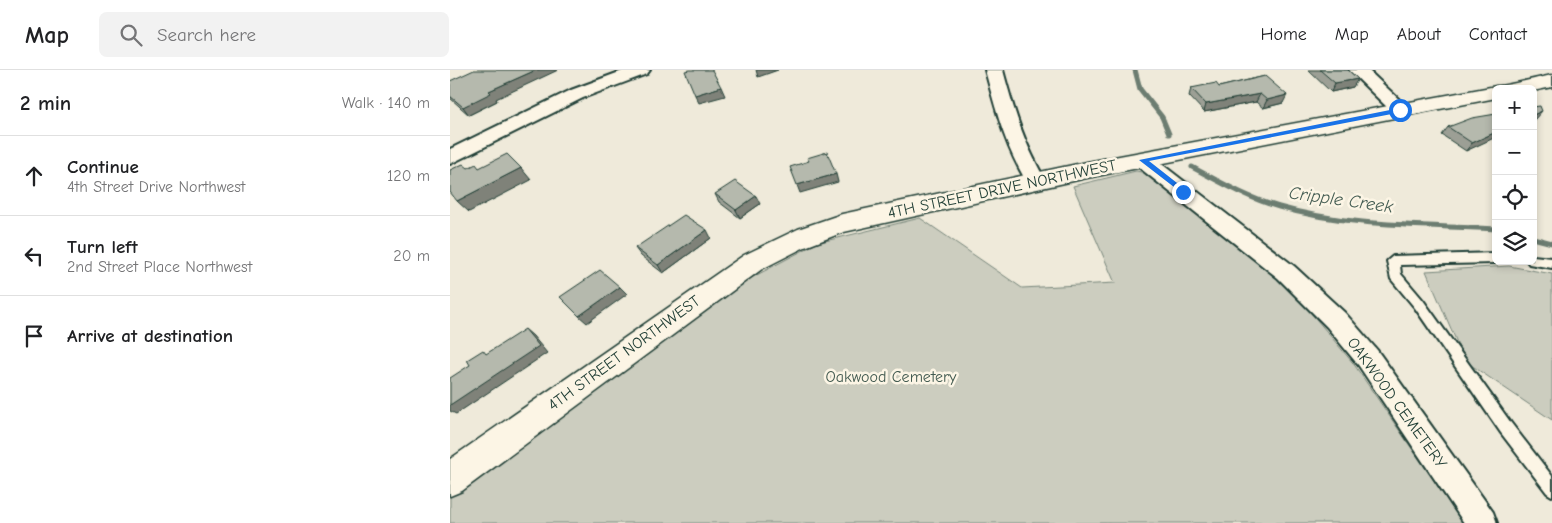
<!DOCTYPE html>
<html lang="en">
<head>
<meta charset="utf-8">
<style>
  :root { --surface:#fff; --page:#f2f2f2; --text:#202124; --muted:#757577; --line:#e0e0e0 }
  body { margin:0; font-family:"Comic Neue",sans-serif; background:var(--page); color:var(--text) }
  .controls { position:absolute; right:15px; top:15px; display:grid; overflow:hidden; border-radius:8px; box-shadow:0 2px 8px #0003 }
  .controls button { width:45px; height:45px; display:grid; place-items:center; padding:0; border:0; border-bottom:1px solid var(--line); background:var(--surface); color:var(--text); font:25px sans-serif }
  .stop { position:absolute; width:15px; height:15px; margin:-11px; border:4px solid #1a73e8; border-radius:50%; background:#fff }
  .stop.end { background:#1a73e8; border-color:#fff; box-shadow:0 1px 5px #0008 }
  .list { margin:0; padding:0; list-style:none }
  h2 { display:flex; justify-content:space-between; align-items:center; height:65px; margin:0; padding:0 20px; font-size:21px }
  h2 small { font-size:16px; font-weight:400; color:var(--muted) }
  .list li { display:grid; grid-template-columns:32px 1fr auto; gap:15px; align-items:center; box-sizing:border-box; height:80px; padding:0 20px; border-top:1px solid var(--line) }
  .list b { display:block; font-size:19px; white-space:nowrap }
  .list p { margin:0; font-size:16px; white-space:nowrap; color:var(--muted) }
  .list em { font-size:16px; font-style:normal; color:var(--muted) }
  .icon { flex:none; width:28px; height:28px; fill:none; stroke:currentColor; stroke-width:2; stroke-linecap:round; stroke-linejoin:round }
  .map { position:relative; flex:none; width:1102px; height:453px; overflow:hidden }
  header { display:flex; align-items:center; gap:30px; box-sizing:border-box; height:70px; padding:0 25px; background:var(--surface); border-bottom:1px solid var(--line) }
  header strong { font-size:24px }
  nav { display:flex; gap:28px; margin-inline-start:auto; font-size:18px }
  .search { width:350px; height:45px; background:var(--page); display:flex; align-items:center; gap:12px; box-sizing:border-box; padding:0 18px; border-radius:8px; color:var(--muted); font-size:19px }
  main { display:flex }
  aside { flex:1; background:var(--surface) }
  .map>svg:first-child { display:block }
  .green { fill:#cccdbf; stroke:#76857a }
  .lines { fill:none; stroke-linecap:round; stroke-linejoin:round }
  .stream { stroke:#6c7d71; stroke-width:5 }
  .service-casing { stroke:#1f3d34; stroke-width:4 }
  .minor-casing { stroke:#1f3d34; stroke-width:4 }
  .secondary-casing { stroke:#1f3d34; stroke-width:3 }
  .service { fill:#fcf5e5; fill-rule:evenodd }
  .minor { fill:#fcf5e5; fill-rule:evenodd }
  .secondary { fill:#fcf5e5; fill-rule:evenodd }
  .wall { fill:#9c9f95; stroke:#1f3d34 }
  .shaded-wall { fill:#7f8279; stroke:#1f3d34 }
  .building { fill:#b5b9ad; stroke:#1f3d34 }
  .route { fill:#1a73e8 }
  .labels { text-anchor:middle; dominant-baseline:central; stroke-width:5; stroke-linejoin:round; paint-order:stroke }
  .street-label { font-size:16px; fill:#1f3d34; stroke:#fcf5e5 }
  .park-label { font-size:16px; fill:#425a50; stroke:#fcf5e5 }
  .water-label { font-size:18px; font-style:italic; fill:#455d53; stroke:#fcf5e5 }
</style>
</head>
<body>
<header>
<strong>Map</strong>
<div class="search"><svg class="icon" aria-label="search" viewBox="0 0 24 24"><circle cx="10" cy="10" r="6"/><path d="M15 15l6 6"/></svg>Search here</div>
<nav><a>Home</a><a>Map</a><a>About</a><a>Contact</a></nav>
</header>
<main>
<aside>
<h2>2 min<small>Walk · 140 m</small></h2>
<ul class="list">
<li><svg class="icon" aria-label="ahead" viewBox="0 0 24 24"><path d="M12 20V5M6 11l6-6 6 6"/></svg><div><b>Continue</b><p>4th Street Drive Northwest</p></div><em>120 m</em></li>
<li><svg class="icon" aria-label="left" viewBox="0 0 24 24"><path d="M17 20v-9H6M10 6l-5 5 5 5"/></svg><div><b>Turn left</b><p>2nd Street Place Northwest</p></div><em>20 m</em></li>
<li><svg class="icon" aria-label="arrive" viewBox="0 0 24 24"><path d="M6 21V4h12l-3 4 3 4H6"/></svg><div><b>Arrive at destination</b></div></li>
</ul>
</aside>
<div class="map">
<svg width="1102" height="453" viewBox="0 0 1102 453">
  <rect width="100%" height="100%" fill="#efeada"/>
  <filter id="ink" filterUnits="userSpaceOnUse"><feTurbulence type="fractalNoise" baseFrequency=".02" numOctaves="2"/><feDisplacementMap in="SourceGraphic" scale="10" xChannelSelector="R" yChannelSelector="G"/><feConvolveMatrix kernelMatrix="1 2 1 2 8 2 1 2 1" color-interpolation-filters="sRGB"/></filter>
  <g filter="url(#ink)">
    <g class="green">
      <path d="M686 101 697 103 784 170 841 219 903 293 1013 453H0V426L273 223 367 173 470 148 572 218 665 213 623 116Z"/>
      <path d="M1059 196 1102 204V350L1015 291 976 201Z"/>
    </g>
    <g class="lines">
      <g class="stream">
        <path d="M685 0 690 19 712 47 719 64"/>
        <path d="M742 97C770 112 798 128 829 137 898 157 974 155 1046 159"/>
        <path d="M1083 168 1102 173"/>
      </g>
      <defs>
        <g id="service">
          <path d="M1046 183V191H1050L1046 193 950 195 951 204 973 230 1061 353 1102 406V426L1097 423 1051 363 965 238 941 209 937 191 943 186Z"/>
          <path d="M1083 186 1102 188V198L1079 194 1077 191H1083Z"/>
        </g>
        <g id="minor">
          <path d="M175 0H200L197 4 133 28 0 94V79L121 20Z"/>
          <path d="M535 0H553C564 41 574 74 596 111L593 116 586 118 579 116C555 77 547 44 535 0Z"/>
          <path d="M899 0H918L956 36 959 40 956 44H944Z"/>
          <path d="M693 83 700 85 844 196 895 243 927 280 1043 442 1047 453H1014L909 296 877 257 828 208 686 95 683 90 686 85Z"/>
        </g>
        <path id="secondary" d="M1102 5V17L1083 21V19H1046V28L637 108 394 162 355 177 312 199 12 421 0 426V389L294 185 348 159 392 144 637 92 1046 16C1051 17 1092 7 1102 5Z"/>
      </defs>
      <use href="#service" class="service-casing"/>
      <use href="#minor" class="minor-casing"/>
      <use href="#secondary" class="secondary-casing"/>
      <use href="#service" class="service"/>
      <use href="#minor" class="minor"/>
      <use href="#secondary" class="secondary"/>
    </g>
    <g class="wall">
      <path d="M858 0H898L903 17 881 22Z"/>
      <path d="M815 6 833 33 813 38 806 32 754 42 739 26 741 18 769 17Z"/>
      <path d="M0 11 46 29 47 31 19 45 0 28Z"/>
      <path d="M1046 44 1016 81 992 65 998 57Z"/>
      <path d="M265 124 310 134 290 148 269 132Z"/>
      <path d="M261 168 213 203 191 186 185 178Z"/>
    </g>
    <g class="shaded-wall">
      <path d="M86 0H108L46 29 47 31 19 45 13 37 39 21Z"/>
      <path d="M306 0H328L308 7Z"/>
      <path d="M908 9 903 17 881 22 885 13Z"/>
      <path d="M271 17 275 26 249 33 245 25Z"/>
      <path d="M810 24 806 32 754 42 756 34Z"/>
      <path d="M837 25 833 33 813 38 817 30Z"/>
      <path d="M1092 41 1084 50H1083V45Z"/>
      <path d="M1046 62V67L1016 81 1022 73Z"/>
      <path d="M71 98 81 110 19 142 7 131Z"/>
      <path d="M386 104 388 112 350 123 347 115Z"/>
      <path d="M306 126 310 134 290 148 286 140Z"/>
      <path d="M257 160 261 168 213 203 208 195Z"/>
      <path d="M170 217 177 224 137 253 129 246Z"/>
      <path d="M75 259 83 266 97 283 6 344 0 341V335Z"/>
    </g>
    <g class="building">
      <path d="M24 0H86L39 21 41 23 13 37 0 26V11Z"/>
      <path d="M240 0H262L271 17 245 25 235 1Z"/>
      <path d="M870 0H898L908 9 885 13Z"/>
      <path d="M815 6 837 25 817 30 810 24 756 34 741 18 766 13 769 17Z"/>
      <path d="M1090 36 1092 41 1083 45V37Z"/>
      <path d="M1046 44V62L1022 73 998 57 1022 48Z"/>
      <path d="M377 82 386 104 347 115 340 97 359 91 357 88Z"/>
      <path d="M57 84 71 98 7 131 0 122V100L13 94 18 98 26 94 29 98Z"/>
      <path d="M285 111 306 126 286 140 265 124Z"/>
      <path d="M234 145 257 160 208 195 185 178Z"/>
      <path d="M150 200 170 217 129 246 110 227Z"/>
      <path d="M75 259 89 276 0 335V308L20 295 17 290 33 280 36 284Z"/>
    </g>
  </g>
  <path class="route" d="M950 38 952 42 699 91 736 120 737 122 733 124 689 90Z"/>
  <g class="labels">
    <g class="street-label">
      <text transform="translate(552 119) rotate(-12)">4TH STREET DRIVE NORTHWEST</text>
      <text transform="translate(174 283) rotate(-36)">4TH STREET NORTHWEST</text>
      <text transform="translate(947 333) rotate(54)">OAKWOOD CEMETERY</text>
    </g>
    <g class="park-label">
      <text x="441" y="307">Oakwood Cemetery</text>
    </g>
    <g class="water-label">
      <text transform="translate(891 130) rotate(8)">Cripple Creek</text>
    </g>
  </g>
</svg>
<div class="controls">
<button>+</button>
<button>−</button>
<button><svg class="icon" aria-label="locate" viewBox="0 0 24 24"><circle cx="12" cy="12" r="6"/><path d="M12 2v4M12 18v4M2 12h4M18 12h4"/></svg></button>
<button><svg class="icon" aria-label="layers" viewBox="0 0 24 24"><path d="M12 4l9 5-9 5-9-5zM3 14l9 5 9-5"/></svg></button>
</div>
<div class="stop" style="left:950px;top:40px"></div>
<div class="stop end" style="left:733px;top:122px"></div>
</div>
</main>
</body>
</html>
